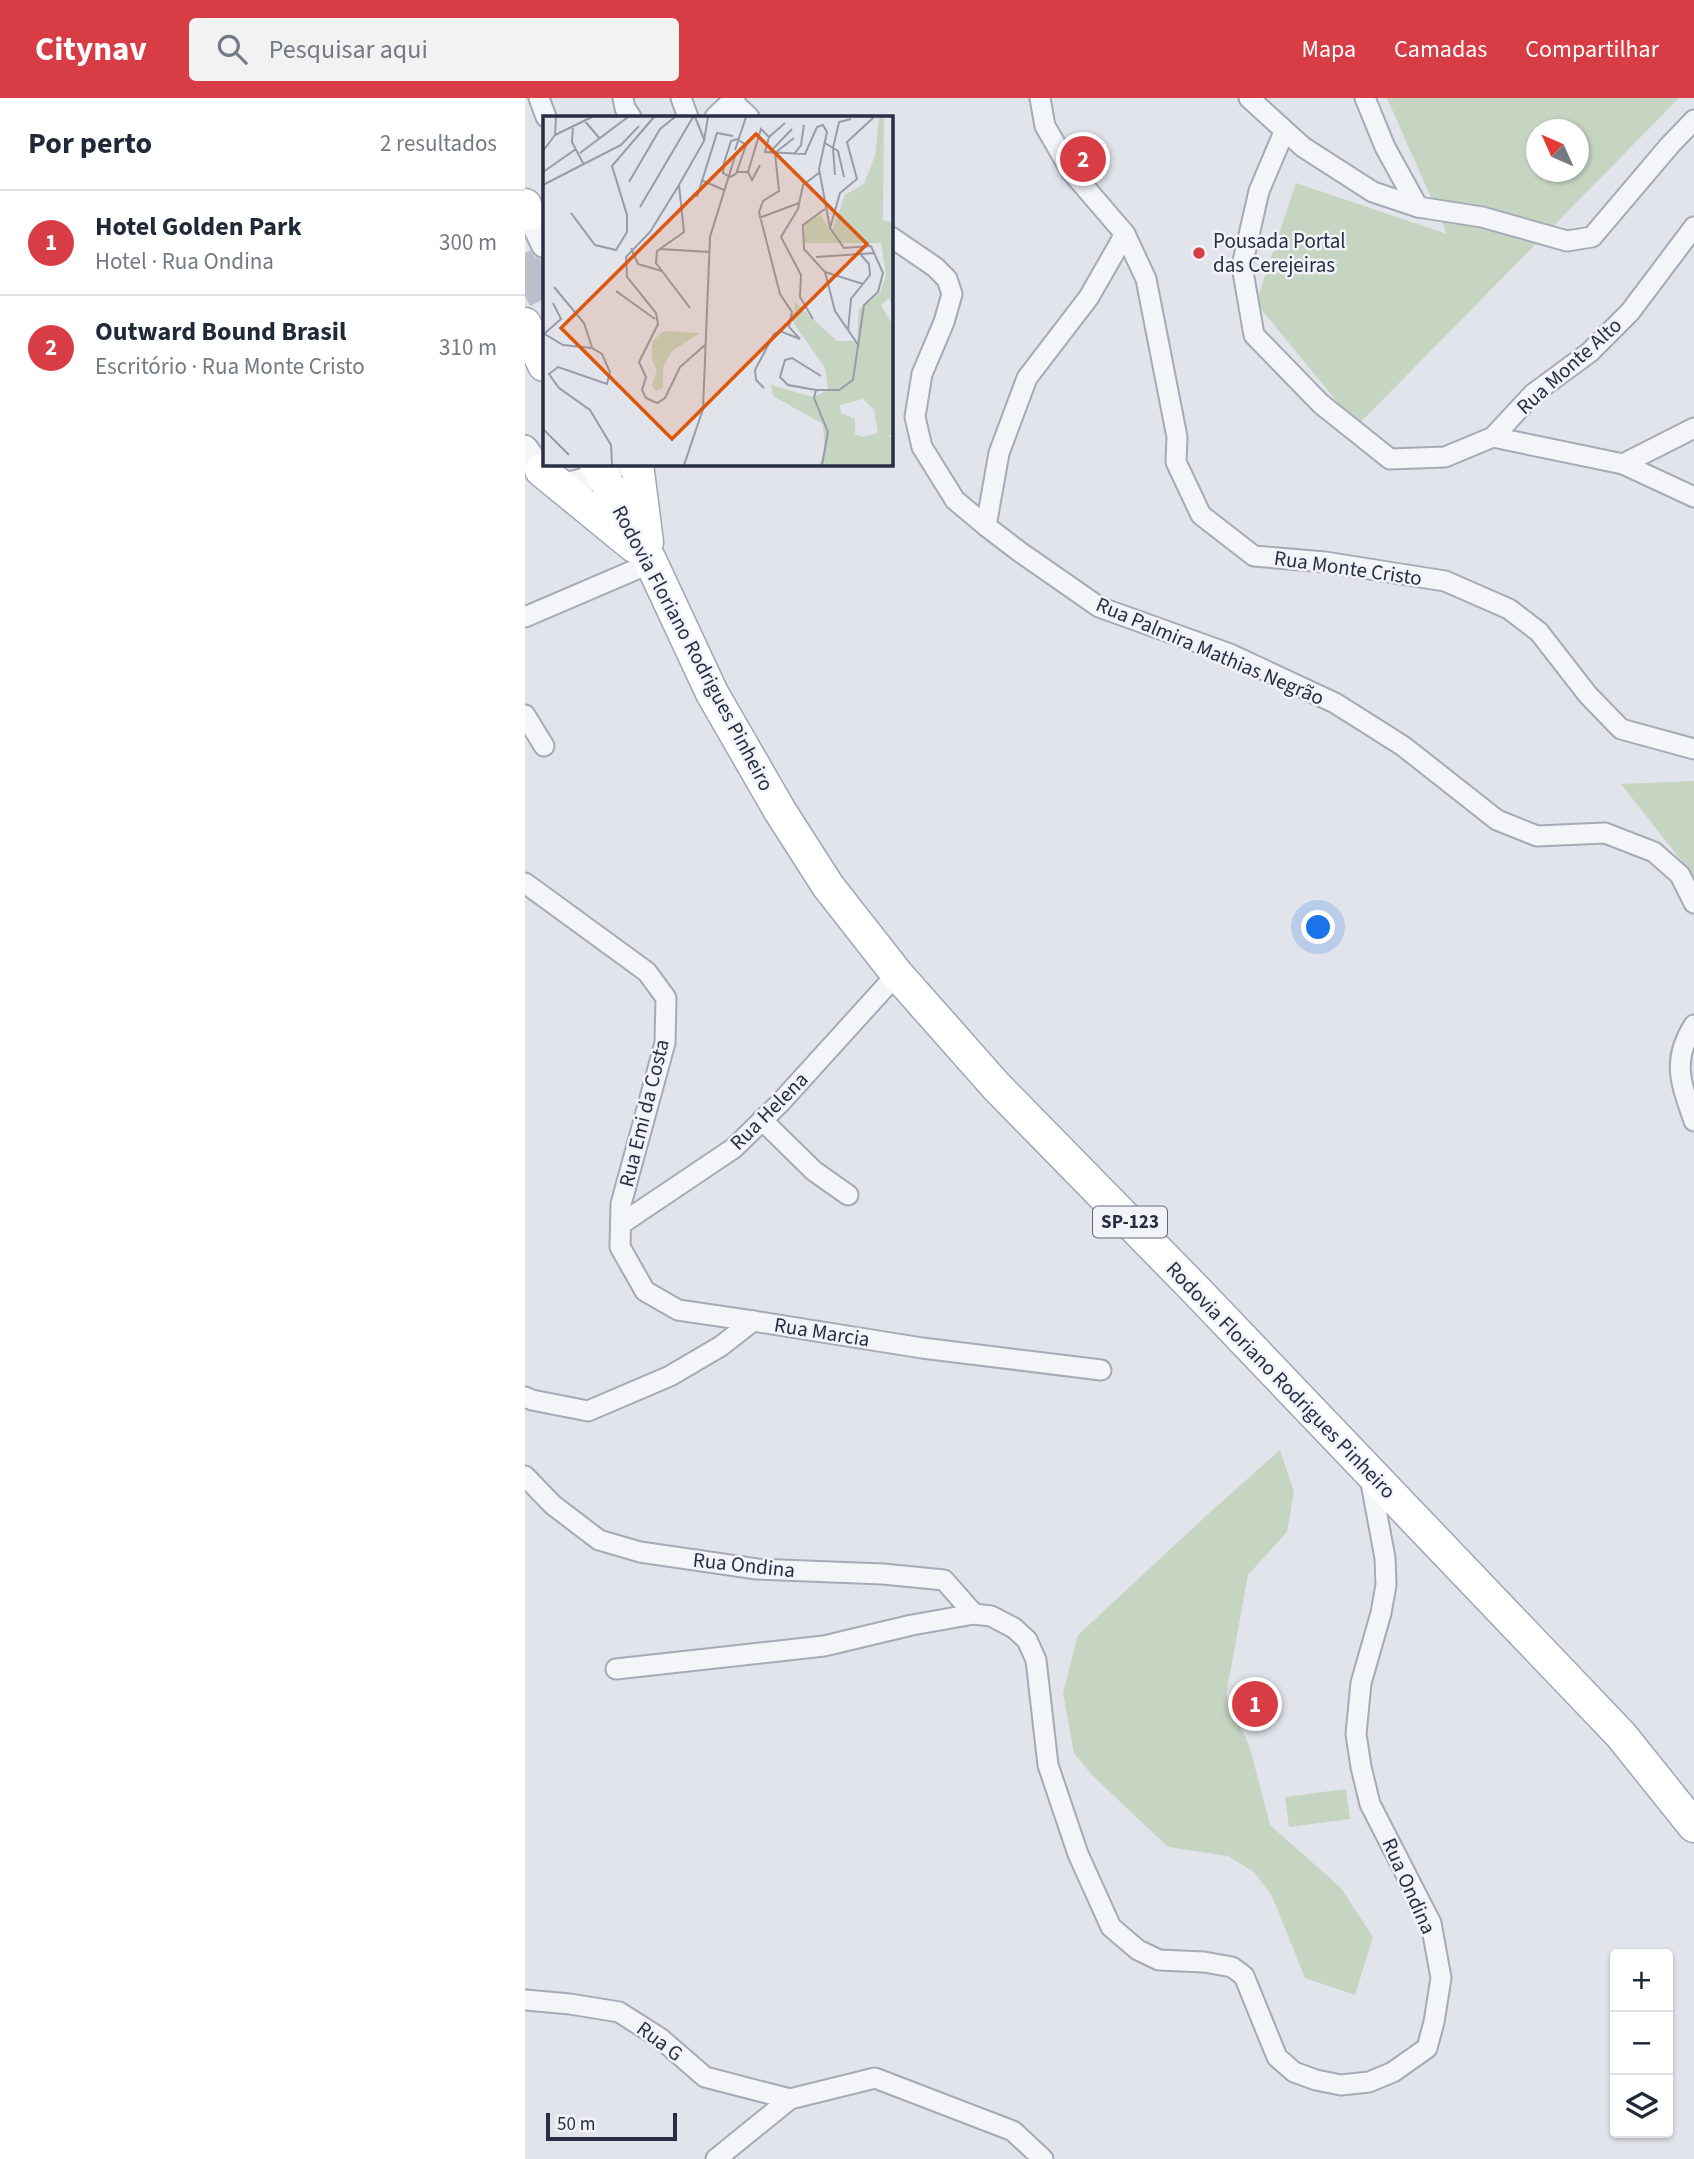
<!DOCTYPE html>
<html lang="pt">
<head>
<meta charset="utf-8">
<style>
  :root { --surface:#fff; --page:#f2f2f3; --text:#1f2937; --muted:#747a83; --line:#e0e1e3; --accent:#d83d45 }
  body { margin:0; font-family:"Source Sans 3",sans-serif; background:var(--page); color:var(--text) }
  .controls { position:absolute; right:21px; bottom:21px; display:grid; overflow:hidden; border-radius:7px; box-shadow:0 2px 5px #0004 }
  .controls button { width:63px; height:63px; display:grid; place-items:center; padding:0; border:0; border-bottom:2px solid var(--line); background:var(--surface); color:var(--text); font:35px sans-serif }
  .compass { position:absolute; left:1001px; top:21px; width:63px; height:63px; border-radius:50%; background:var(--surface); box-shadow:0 2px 5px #0004; rotate:315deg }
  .scale { position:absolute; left:21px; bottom:18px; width:131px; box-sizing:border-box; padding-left:7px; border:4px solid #282f44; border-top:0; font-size:19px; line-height:24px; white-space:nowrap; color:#282f44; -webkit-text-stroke:5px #f1f3f8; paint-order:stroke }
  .you { position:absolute; left:794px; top:830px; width:24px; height:24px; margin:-18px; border:5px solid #fff; border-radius:50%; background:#1a73e8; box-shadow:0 0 0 10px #1a73e833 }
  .badge { display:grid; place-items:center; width:46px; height:46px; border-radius:50%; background:var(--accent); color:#fff; font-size:23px; font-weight:700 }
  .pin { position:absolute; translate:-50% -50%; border:4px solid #fff; box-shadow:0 2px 7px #0006 }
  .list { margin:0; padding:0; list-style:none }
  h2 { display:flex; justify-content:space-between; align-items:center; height:91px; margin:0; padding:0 28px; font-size:30px }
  h2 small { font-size:23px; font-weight:400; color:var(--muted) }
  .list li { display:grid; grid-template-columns:46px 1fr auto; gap:21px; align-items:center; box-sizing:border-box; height:105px; padding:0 28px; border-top:2px solid var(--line) }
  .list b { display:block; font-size:26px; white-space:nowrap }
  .list p { margin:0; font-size:23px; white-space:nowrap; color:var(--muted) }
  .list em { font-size:23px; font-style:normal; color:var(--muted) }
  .icon { flex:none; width:38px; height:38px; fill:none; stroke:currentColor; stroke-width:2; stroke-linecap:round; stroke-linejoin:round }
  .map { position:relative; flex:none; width:1169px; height:2061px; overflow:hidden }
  header { display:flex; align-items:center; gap:42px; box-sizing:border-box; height:98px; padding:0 35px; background:var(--accent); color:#fff }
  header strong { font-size:33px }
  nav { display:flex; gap:38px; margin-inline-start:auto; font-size:24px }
  .search { width:490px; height:63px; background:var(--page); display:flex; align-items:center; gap:18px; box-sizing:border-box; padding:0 24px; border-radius:7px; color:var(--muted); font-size:26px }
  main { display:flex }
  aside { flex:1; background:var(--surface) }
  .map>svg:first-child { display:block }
  .green { fill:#c5d5c2; fill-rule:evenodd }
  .building { fill:#bbbfcb }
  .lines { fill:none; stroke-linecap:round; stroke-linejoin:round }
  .minor-casing { stroke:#a6aab6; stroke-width:23 }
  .tertiary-casing { stroke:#a6aab6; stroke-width:28 }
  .primary-casing { stroke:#9fa7b7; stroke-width:35 }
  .minor { stroke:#f4f5f9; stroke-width:19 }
  .tertiary { stroke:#f4f5f9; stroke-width:24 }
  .primary { stroke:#fff; stroke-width:32 }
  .poi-dot { fill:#d83d45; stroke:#f1f3f8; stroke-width:2.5 }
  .labels { text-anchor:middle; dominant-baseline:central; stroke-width:5; stroke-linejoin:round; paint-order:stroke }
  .shield { fill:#f1f3f8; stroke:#646a7a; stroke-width:2 }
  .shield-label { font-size:19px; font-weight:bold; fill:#282f44 }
  .poi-label { font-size:21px; fill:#282f44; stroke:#f1f3f8; text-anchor:start }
  .street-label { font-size:21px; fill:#282f44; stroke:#f1f3f8 }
  .inset-road { fill:none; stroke:#979ca8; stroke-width:2 }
  .view { fill:#de570f; fill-opacity:0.15; stroke:#de570f; stroke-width:3.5 }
  .inset-edge { fill:none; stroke:#282f44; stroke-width:3.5 }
</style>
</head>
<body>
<header>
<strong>Citynav</strong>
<div class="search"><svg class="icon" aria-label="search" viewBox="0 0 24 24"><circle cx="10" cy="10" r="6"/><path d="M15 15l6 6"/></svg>Pesquisar aqui</div>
<nav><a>Mapa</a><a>Camadas</a><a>Compartilhar</a></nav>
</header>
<main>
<aside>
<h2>Por perto<small>2 resultados</small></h2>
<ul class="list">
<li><span class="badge">1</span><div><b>Hotel Golden Park</b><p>Hotel · Rua Ondina</p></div><em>300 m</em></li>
<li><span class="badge">2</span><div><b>Outward Bound Brasil</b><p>Escritório · Rua Monte Cristo</p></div><em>310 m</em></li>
</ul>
</aside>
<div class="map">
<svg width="1169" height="2061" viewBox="0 0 1169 2061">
  <rect width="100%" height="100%" fill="#e1e4eb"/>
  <g class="green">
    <path d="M862 0H1154L832 328 731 205 771 85 922 136ZM1012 32H1054V74H1012Z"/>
    <path d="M1169 683V779L1096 686Z"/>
    <path d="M755 1352 769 1394 762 1434 723 1477 701 1597 725 1650 745 1727 816 1790 848 1839 830 1897 780 1880 747 1798 729 1774 703 1758 643 1749 567 1677 549 1655 538 1595 553 1537 682 1417Z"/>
    <path d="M821 1691 825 1721 764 1729 760 1699Z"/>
  </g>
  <path class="building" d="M5 152 10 159 17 162 19 166V201L5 208 0 198V155Z"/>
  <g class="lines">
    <defs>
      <g id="minor">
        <path d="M14 0 21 19"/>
        <path d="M98 0 100 10 106 19"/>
        <path d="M156 0 163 19"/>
        <path d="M207 0V3L224 19"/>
        <path d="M515 0 520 28 546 73 600 136 621 181 652 339 651 364 676 417 729 458 800 464 920 483 984 511 1014 534 1063 597 1096 631 1169 651"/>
        <path d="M724 0 778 49 848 94 893 109"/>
        <path d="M840 0 860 49 893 109 957 119 1042 143 1067 139 1145 47 1169 22"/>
        <path d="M190 19 210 0"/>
        <path d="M759 34 734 93 717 168 729 237 796 306 865 361 920 359 968 339 1008 296 1065 254 1105 214 1169 129"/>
        <path d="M366 139 410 169 422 181 427 196 419 224 397 276 390 319 397 349 430 402 461 428 495 454 574 509 705 556 810 605 878 648 972 722 1012 738 1080 735 1129 754 1155 777 1169 805"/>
        <path d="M968 339 1098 366 1169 399"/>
        <path d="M1098 366 1169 330"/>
        <path d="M461 428 474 355 502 280 564 199 600 136"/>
        <path d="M0 519 126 465"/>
        <path d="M0 617 19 648"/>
        <path d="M0 785 122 874 141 900 140 945 96 1106 95 1149 120 1193 153 1212 228 1223"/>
        <path d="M1169 927C1146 963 1156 985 1169 1023"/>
        <path d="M237 1022 289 1073 323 1097"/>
        <path d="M96 1126 209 1050 255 1005 372 876"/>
        <path d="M0 1299 7 1302 63 1313 145 1278 196 1248 228 1223 397 1250 576 1272"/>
        <path d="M0 1378 28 1407 74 1442 115 1454 232 1471 358 1476 419 1482 449 1516"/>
        <path d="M91 1571 299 1548 387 1527 449 1516 466 1518 489 1530 502 1542 511 1562 523 1667 553 1756 586 1829 613 1852 634 1862 679 1864 707 1869 719 1878 752 1959 769 1974 791 1982 816 1987 844 1984 868 1974 902 1950 909 1924 916 1880 906 1825 845 1706 836 1669 831 1636 836 1585 856 1515 861 1487 860 1460 844 1374"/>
        <path d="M0 1902 45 1906 94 1914 135 1940 180 1979 265 2001"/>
        <path d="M191 2061 265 2001 350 1980 488 2033 518 2061"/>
      </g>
      <g id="tertiary">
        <path d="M0 115 4 116 19 147"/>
        <path d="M0 350C21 378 31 397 67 379 76 375 85 372 92 366"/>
      </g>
      <g id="primary">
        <path d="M0 107 4 116"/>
        <path d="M0 226 19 267"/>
        <path d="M71 366 124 460 187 595 255 713 303 788 372 876 471 988 668 1189 1096 1637 1169 1728"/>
        <path d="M112 366 122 444"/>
        <path d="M16 372 109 448"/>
      </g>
    </defs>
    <use href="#minor" class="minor-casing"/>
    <use href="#tertiary" class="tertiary-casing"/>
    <use href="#primary" class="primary-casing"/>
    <use href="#minor" class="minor"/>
    <use href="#tertiary" class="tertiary"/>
    <use href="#primary" class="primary"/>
  </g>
  <circle class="poi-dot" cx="674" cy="155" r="7"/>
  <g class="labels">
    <rect class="shield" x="568" y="1108.5" width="74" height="31" rx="5"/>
    <g class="shield-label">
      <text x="605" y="1124">SP-123</text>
    </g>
    <g class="poi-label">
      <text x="688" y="143">Pousada Portal<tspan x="688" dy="24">das Cerejeiras</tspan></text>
    </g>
    <g class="street-label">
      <text transform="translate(1044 268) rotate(-42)">Rua Monte Alto</text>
      <text transform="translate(823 470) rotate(8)">Rua Monte Cristo</text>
      <text transform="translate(168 550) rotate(62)">Rodovia Floriano Rodrigues Pinheiro</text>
      <text transform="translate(685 553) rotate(23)">Rua Palmira Mathias Negrão</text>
      <text transform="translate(244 1013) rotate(-45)">Rua Helena</text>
      <text transform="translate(119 1015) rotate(-76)">Rua Emi da Costa</text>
      <text transform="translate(297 1234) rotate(9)">Rua Marcia</text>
      <text transform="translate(756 1282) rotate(46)">Rodovia Floriano Rodrigues Pinheiro</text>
      <text transform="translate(219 1467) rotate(6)">Rua Ondina</text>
      <text transform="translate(884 1788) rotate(66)">Rua Ondina</text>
      <text transform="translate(135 1943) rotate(37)">Rua G</text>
    </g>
  </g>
  <g transform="translate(18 18)">
    <rect width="350" height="350" fill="#e1e4eb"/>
    <path d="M336 1H341L340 104 350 107V191L346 182 338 189 350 210V319H345L350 324V349H276L282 338 280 308 230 280 228 269 270 281 285 274 282 252 250 206 252 186 294 225H314L316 193 337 177 343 159 338 127H261L263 106 278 99 288 117 302 79 321 68 332 40ZM320 283 331 294 335 317 320 321 312 318V303L298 297 297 289ZM120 215 157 217 129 235 120 251V272L112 275 109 269 114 254 109 244V226Z" fill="#c5d5c2" fill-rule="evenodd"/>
    <path class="inset-road" d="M152 1 161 23M41 4 57 23M30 9 29 26 40 47M12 19 49 1M226 21 242 7M251 22 232 37 236 75 220 85 216 96 237 178 249 196 246 211 257 223M194 23 203 29 193 58 187 61 180 57 181 47 188 25ZM282 27 295 35 301 61M192 34 203 1M0 35 12 19 13 1M37 37 85 1M226 37 249 13M252 37 258 29 261 9M0 56 33 33M193 56H205L218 13 226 21 222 36 262 38 274 11 280 9 284 16 276 53 287 112M205 56 209 64 217 49M292 59 290 32 296 6 308 3M158 64 181 74M86 66 117 13 132 1M0 69 78 29 96 10M154 81 174 17 190 20M97 91 150 1M282 93 260 109 261 133 282 156 292 195 316 230M28 97 52 129 73 134 84 116V99L69 50 111 1M216 102 256 87M88 132 95 148 119 155 147 192M117 133 166 136M273 141 332 137M119 155 113 147 114 135 141 116 136 69M282 156 320 168M11 171 41 207 49 231M73 175 112 203M270 203 257 181 258 159 238 121 255 93 260 69 277 56M305 215 308 183 327 159 326 148 318 139M0 217 20 229 49 232 59 238 67 256 64 268 15 251 6 258 16 272 47 294 68 329 69 349M1 218 18 203 10 187M162 229 137 251 122 282 114 287 103 282 99 274 103 261 96 246 115 208 113 197 84 161 83 141 107 116 136 69 161 25 165 1M278 260 249 242 242 244 237 261 245 269 273 274H296L310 264 321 189 335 176 340 157 328 130 301 132 287 112 297 77 314 63 304 26 331 1M221 272 213 264 212 254 231 218 237 215 257 223M273 274 271 282 285 316 279 349M0 313 26 339M141 349 160 293 167 121 193 37"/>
    <path class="view" d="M213 18 324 128 129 323 18 212Z"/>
    <rect width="350" height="350" class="inset-edge"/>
  </g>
</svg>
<div class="controls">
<button>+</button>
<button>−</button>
<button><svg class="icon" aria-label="layers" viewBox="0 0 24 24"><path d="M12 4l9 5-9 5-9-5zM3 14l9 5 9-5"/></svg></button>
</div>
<svg class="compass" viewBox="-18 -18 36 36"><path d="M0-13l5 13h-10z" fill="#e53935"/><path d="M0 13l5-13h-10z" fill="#747a83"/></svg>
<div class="scale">50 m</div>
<div class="you"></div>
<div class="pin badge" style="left:730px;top:1606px">1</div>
<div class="pin badge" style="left:558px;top:61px">2</div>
</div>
</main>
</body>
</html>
